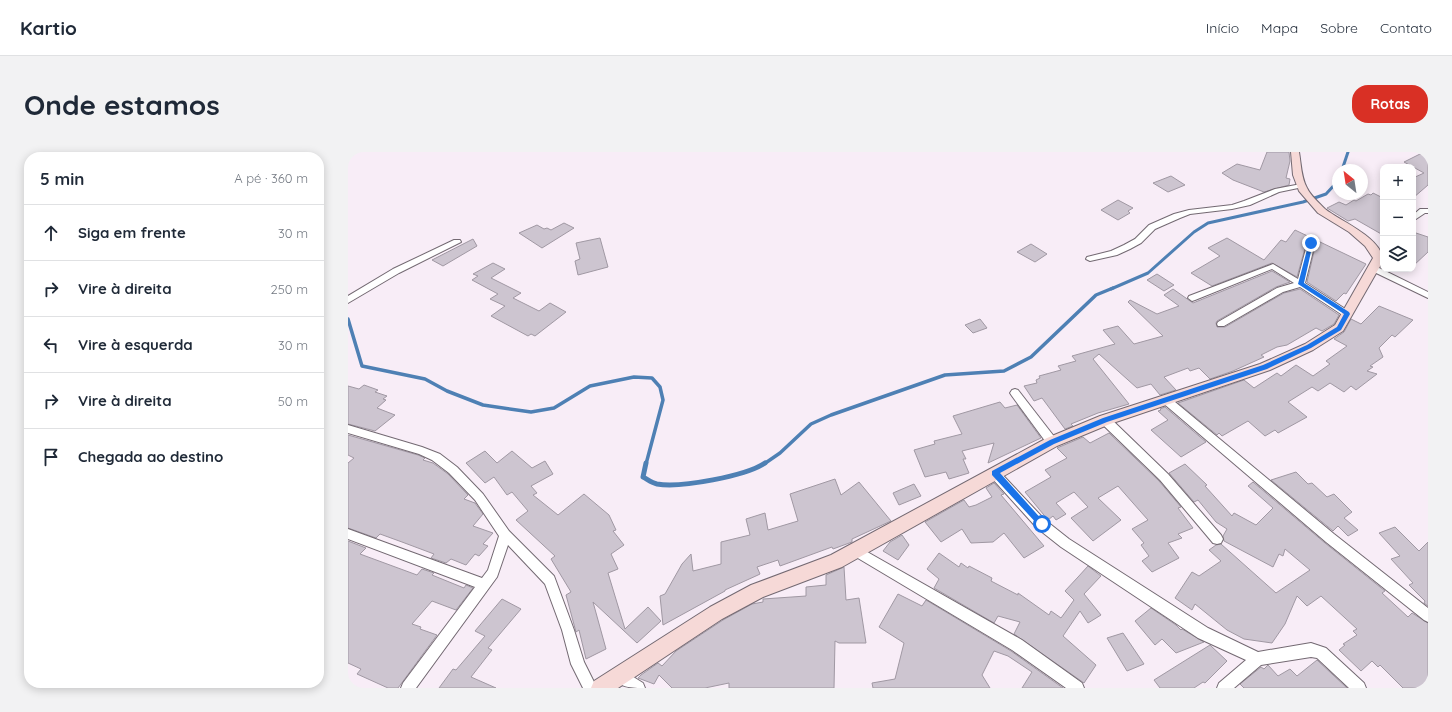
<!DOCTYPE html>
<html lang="pt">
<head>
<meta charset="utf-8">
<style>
  :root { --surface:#fff; --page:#f2f2f3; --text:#1f2937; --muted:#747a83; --line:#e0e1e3; --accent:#d93025 }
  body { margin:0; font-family:Quicksand,sans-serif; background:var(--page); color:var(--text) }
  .controls { position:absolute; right:12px; top:12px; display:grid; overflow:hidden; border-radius:8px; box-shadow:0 2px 10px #0003 }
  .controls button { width:36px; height:36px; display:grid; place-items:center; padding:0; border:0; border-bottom:1px solid var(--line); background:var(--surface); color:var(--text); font:20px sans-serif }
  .compass { position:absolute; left:984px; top:12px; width:36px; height:36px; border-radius:50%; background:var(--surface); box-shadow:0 2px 10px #0003; rotate:330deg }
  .stop { position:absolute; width:12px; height:12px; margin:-9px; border:3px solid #1a73e8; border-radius:50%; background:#fff }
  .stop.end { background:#1a73e8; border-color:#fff; box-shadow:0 1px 4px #0008 }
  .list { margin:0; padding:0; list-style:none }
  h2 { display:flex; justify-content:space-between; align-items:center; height:52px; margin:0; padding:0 16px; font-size:17px }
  h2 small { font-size:13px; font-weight:400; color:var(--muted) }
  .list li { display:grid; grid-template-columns:26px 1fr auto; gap:12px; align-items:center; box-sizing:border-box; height:56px; padding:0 16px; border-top:1px solid var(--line) }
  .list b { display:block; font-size:15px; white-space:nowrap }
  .list em { font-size:13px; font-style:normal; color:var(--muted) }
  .icon { flex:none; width:22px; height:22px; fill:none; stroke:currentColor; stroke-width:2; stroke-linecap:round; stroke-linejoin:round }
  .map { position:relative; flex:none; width:1080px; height:536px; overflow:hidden; border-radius:16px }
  header { display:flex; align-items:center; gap:24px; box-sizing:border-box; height:56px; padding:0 20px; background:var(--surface); border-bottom:1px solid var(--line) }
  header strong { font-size:19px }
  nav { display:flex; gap:22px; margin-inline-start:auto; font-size:14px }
  .intro { display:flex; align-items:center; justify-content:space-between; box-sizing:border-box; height:96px; padding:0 24px }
  h1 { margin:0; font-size:28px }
  .button { padding:10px 18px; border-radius:16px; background:var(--accent); color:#fff; font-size:14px; font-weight:700 }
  main { display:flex; gap:24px; padding:0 24px }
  aside { flex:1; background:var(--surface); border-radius:16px; box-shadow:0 2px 10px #0003 }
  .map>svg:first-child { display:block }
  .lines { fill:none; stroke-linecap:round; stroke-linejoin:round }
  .stream-far2 { stroke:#4e80b4; stroke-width:3 }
  .stream-far1 { stroke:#4e80b4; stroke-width:3.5 }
  .stream { stroke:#4e80b4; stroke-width:5 }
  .building { fill:#cdc5d0; stroke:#a098a3 }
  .street-casing { stroke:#736972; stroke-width:2 }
  .secondary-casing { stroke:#736972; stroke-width:2 }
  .street { fill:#fff; fill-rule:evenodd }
  .secondary { fill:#f6d9d7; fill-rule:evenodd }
  .route { fill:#1a73e8 }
</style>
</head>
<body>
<header>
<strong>Kartio</strong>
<nav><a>Início</a><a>Mapa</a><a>Sobre</a><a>Contato</a></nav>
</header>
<div class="intro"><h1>Onde estamos</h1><a class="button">Rotas</a></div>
<main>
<aside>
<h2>5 min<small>A pé · 360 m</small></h2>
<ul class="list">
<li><svg class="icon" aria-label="ahead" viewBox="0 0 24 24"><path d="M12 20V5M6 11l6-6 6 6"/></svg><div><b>Siga em frente</b></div><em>30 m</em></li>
<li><svg class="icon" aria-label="right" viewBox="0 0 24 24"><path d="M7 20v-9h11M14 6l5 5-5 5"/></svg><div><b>Vire à direita</b></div><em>250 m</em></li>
<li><svg class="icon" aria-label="left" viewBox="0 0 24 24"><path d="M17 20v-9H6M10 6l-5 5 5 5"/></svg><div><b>Vire à esquerda</b></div><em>30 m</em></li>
<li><svg class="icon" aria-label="right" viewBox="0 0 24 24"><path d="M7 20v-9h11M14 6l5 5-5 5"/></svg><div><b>Vire à direita</b></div><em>50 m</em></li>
<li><svg class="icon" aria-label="arrive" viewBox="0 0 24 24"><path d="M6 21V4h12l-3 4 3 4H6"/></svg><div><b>Chegada ao destino</b></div></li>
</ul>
</aside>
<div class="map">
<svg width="1080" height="536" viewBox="0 0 1080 536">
  <rect width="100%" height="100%" fill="#f8edf7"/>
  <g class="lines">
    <g class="stream-far2">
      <path d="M994 18 1000 0"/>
      <path d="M763 137 800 121 846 80 860 71 955 50 978 42 990 29"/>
    </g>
    <g class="stream-far1">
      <path d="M0 167 14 214 77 227 99 239 135 253 183 260 206 256 242 234 286 225 304 226 312 235 315 248 298 312"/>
      <path d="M416 312 432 301 463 272 483 263 597 223 656 219 683 205 748 143 765 136"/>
    </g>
    <path class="stream" d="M298 311 295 325C299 327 304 331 309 332 333 336 398 324 417 311"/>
  </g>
  <g class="building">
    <path d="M919 0H941L942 9 938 26 942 27 941 33 916 40 885 28 874 21 889 12 912 18Z"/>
    <path d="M1072 2 1080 5V33L1065 46V26L1076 21 1056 10Z"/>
    <path d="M823 24 837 33 820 40 805 31Z"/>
    <path d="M1025 41 1035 46V83L1007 67 1000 69 979 56 991 50 998 53 1006 48 1008 49 1020 42 1023 43Z"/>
    <path d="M770 48 785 56 780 59 782 61 770 68 753 58Z"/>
    <path d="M216 71 226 76 194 96 171 81 189 73 196 77 199 76 203 78Z"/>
    <path d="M947 78 1018 112 998 142 996 141 988 149 959 130 968 91 966 88 959 89 949 125 924 111 864 134 843 121 872 104 860 96 879 86 916 108 933 88 938 90Z"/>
    <path d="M1065 80 1080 85V100L1065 114Z"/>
    <path d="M252 86 260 115 230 123 227 109 232 107 228 91Z"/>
    <path d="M125 87 129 94 95 114 84 108Z"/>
    <path d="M683 92 699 102 687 110 669 100Z"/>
    <path d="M145 111 157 117 143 126 173 141 165 146 191 159 202 151 218 160 187 184 183 182 180 184 143 164 157 154 142 147 150 142 124 128 130 124 125 122Z"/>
    <path d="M924 119 942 130 928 135 869 169 868 171 869 175H877L936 141 952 137 991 163 986 172 974 179 968 176 939 193 929 195 913 203 916 205 885 219 862 227 851 216 842 219 840 216 816 225 828 238 812 243 803 232 789 236 751 202 745 207 781 252 750 261 723 272 725 274 717 277 694 246 686 249 676 234 689 231 688 228 692 226 691 224 713 218 710 214 728 209 724 204 767 192 755 178 770 174 786 192 815 184 780 150 782 148 809 162 831 154 816 143 825 137 845 151Z"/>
    <path d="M809 122 826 133 816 139 799 128Z"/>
    <path d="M1031 154 1065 168 1047 185 1044 183 1031 196 1035 205 1022 214 1025 215 1019 219 1029 222 1008 238 1003 234 996 240 982 231 970 239 964 235 940 250 959 265 930 281 927 278 917 284 900 269 874 284 871 281 869 283 830 251 896 228 906 236 929 221 933 224 948 213 965 224 982 212 978 209 999 194 986 187 996 180 1003 167 1013 172Z"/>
    <path d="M632 167 639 176 625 181 617 173Z"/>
    <path d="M16 233 30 238 27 240 39 244 35 247 38 248 29 256 47 263 27 279 0 272V234L11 237Z"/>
    <path d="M652 250 657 256 669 253 693 286 640 311 646 291 614 299 618 307H615L621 321 601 327 598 320 577 325 566 298 587 292 586 289 614 282 605 264Z"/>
    <path d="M817 255 858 290 833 305 803 278 820 268 810 259 813 258 812 257Z"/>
    <path d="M761 281 811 329 833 355 830 356 845 376 830 382 834 386 820 391 831 406 804 420 794 409 801 404 793 393 796 391 784 377 800 368 770 334 750 346 773 368 745 389 723 366 740 355 726 340 708 351 718 362 708 368 705 364 700 368 677 340 703 325 697 318 719 306 709 296 735 285 742 291Z"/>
    <path d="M0 283 70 303 77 306 75 308 85 311 100 322 120 343 116 347 127 351 135 362 125 374 145 381 135 392 140 394 131 404 127 402 118 413 103 407 98 411 83 406 86 402 54 390 32 382 28 386 0 376V311L6 306 0 303Z"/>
    <path d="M137 299 149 311 164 299 184 316 197 309 205 322 183 334 189 341 185 343 210 363 236 342 261 363 268 378 265 379 276 393 263 402 270 417 260 421 277 477 300 455 313 469 289 491 245 450 258 497 238 507 231 478 228 480 218 443 223 440 203 407 207 404 168 368 180 359 164 340 159 343 146 325 137 331 118 311Z"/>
    <path d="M837 312 859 333 857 334 884 364 886 361 908 373 925 356 900 334 905 330 977 391 1037 439 1034 441 1060 465 1064 461 1080 471V536H1055L1032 513 1030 515 1024 509 1013 519 991 498 997 493 995 492 1009 483 1005 479 1009 477 973 444 959 454 949 444 937 472 924 491 896 487 879 478 847 452 844 458 827 446 844 420 851 424 873 409 861 398 868 393 873 392 928 441 962 418 937 397 935 404 931 402 925 415 876 389 875 384 879 377 868 370 850 348 846 350 821 321Z"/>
    <path d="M948 320 960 332 964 331 979 345 986 342 1004 360 996 366 1010 378 1000 384 990 374 985 379 923 328Z"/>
    <path d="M487 327 493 343 511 330 543 369 504 387V390L485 397 484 395 432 414 430 408 409 415 412 422 410 423 377 438V439L315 473 312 444 317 442 334 412 343 402 345 419 373 412V390L402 383 398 367 417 361 420 378 450 369 442 342Z"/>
    <path d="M646 331 656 342 653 343 696 394 676 406 656 381 645 390 623 391 614 377 593 390 577 370 616 348 621 355 628 353 644 345 638 336Z"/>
    <path d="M566 332 573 344 551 353 545 341Z"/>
    <path d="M1047 375 1071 399 1080 390V454L1076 451 1077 449 1061 433 1065 431 1043 407 1052 404 1031 381Z"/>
    <path d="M554 383 561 393 550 408 535 399 542 390Z"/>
    <path d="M0 389 18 396 12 402 69 423 74 417 86 421 84 423 116 436 118 433 125 436 108 458 84 449 64 472 73 475 72 477 89 483 50 536H40L9 522 13 517 0 511Z"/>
    <path d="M591 401 611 415 613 411 620 416 621 414 644 426 643 429 670 443V441L701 463 703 459 713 466 726 448 717 439 730 425 740 414 753 424 736 442 753 463 740 471 732 459 715 484 748 513 736 531 666 482 672 470 650 464 646 471 586 436 591 427 579 417Z"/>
    <path d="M496 415 498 448 511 446 518 491H491L487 489 486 536H381V531L357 536H324L311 523 306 532 290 526 293 523 310 511 314 514 328 499 375 468 404 452 415 450V447L458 444V435L478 433V423Z"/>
    <path d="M550 442 574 454 578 448 663 499 715 536H674L684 520 660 504 646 499 634 523 642 536H525L524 531 547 527 556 491 531 475Z"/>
    <path d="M154 447 173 457 140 496 144 498 123 525 148 536H91L105 517 108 518 137 484 127 479Z"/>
    <path d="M803 456 828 473 833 478 834 477 856 490 828 501 814 487 807 493 787 469Z"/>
    <path d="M775 481 796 512 779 519 759 486Z"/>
    <path d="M862 493 879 509 857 531 855 530 846 536H812L806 528Z"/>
    <path d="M969 508 999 536H896L892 532 913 515 916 517 920 513 930 524 942 517 949 524Z"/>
  </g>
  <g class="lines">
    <defs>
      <g id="street">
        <path d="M953 32 956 34 955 35 931 40 902 53 884 57 842 62 832 66 807 77 793 91 782 97 769 103 742 109 738 107 739 105 763 99 776 93 787 87 801 73 826 62 841 58 884 53 896 49 927 37Z"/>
        <path d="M1072 57H1080V61H1077L1065 69V63Z"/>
        <path d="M106 88H112L113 90 51 121 0 151V144L45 117Z"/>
        <path d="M960 89H966L967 91 957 131 1002 160 1003 162 1002 164H996L952 135 935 140 876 174H870L869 172 870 170 929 136 946 131 924 117 847 148 844 149 840 146 841 144 925 112 950 127Z"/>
        <path d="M1025 113 1080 140V146L1022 118V114Z"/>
        <path d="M667 237 670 238 708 287 709 290 708 293 704 294 700 293 664 244 662 241 664 238Z"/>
        <path d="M818 244 821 245 986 382 1080 456V470L1076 468 978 390 815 251 813 248 815 245Z"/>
        <path d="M757 264 761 265 820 322 873 383 875 387 873 391 869 392 865 391 812 328 753 271 752 268 753 265Z"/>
        <path d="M0 273 74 295 92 302 109 315 135 342 161 379 206 424 226 478 236 510 249 536H235L223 512 214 478 197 432 160 393 149 425 68 536H53L55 531 127 435 0 387V377L134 426 140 418 151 384 127 348 101 321 84 308 71 302 0 281Z"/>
        <path d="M646 316 650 318 697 368 721 387 860 476 910 500 963 491 978 496 1016 531 1018 536H1001L969 506 963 505 913 513 886 536H869L871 531 898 508 850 486 713 395 689 376 642 324 641 321 642 318Z"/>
        <path d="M507 393 674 488 734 531 736 536H718L664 498 503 402 501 398 503 394Z"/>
        <path d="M271 516 295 531 297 536C284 536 270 536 264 523L266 518Z"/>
      </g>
      <path id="secondary" d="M943 0H951C953 11 953 26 959 36 962 43 972 52 977 57 992 69 1035 86 1035 109L995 179 965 198 922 218 762 272 709 294 494 415 415 445 374 467 270 536H243L246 529 362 455 403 433 483 403 699 286 752 264 912 212 957 192 987 173 1025 106 1017 94 1001 80 970 61 951 39 945 23Z"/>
    </defs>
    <use href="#street" class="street-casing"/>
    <use href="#secondary" class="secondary-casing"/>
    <use href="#street" class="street"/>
    <use href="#secondary" class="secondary"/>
  </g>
  <path class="route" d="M961 90 965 91 956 131 1001 160 1002 162 993 178 963 196 919 217 759 270 706 292 652 321 696 370V374H691L644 323V319L702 288 755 266 915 213 959 193 989 175 996 162 950 132Z"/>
</svg>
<div class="controls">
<button>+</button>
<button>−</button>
<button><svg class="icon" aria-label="layers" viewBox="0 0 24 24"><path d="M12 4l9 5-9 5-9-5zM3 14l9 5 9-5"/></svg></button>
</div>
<svg class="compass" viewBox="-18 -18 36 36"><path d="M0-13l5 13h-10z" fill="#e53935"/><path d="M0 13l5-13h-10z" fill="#747a83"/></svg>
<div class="stop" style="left:694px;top:372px"></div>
<div class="stop end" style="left:963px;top:91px"></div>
</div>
</main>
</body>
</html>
